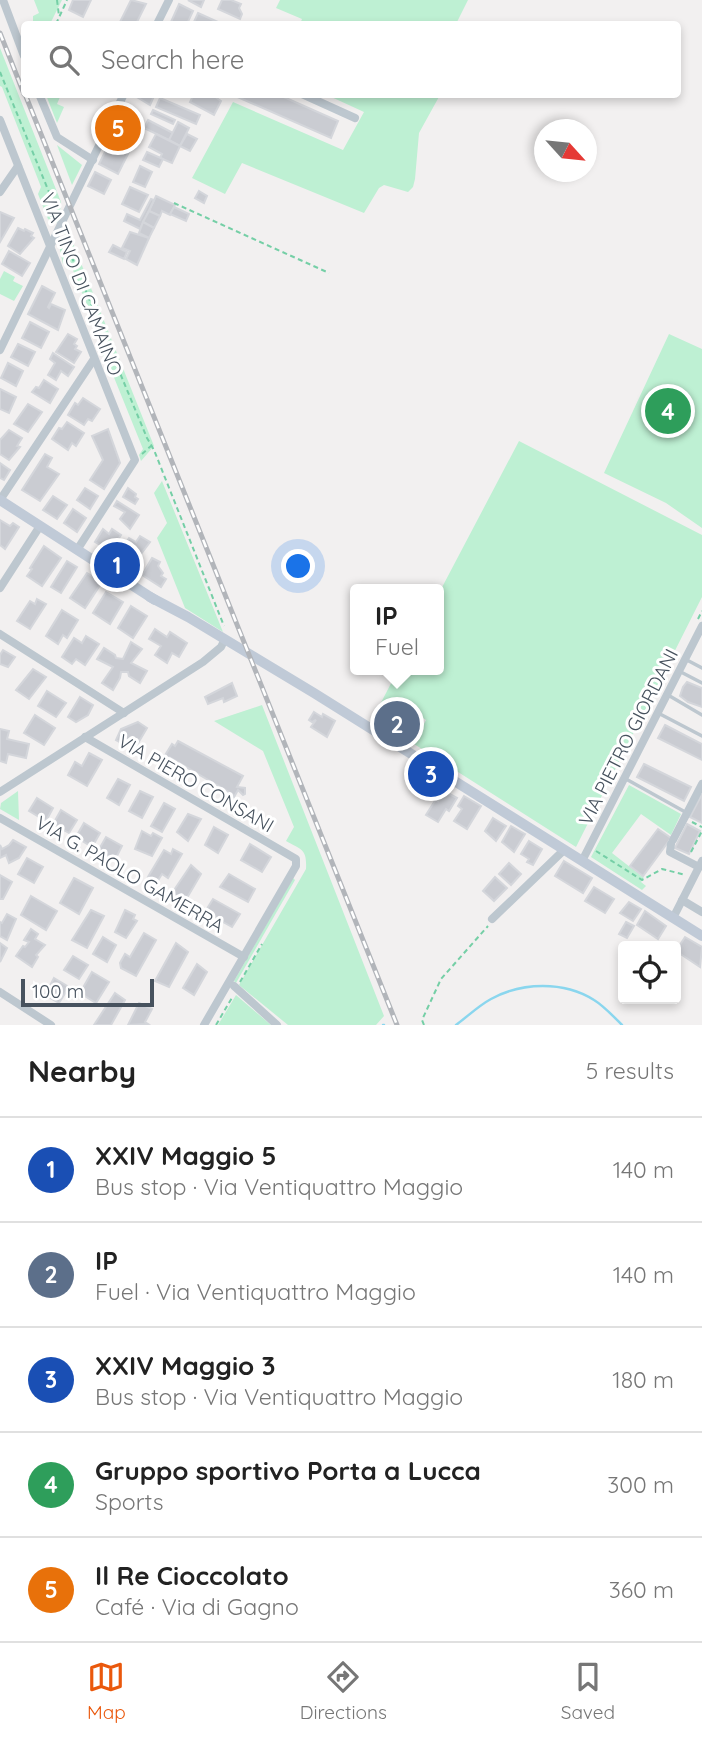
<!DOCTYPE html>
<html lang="en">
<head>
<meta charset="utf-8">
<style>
  :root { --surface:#fff; --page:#f6f6f6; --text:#222; --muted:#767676; --line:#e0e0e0; --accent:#ea580c }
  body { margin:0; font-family:Quicksand,sans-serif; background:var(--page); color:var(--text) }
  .controls { position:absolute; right:21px; bottom:21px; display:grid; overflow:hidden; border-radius:7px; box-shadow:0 4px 10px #0003 }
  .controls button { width:63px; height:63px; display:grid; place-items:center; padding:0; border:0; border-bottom:2px solid var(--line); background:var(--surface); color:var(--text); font:35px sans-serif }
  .compass { position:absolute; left:534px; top:119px; width:63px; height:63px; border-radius:50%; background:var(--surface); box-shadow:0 4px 10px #0003; rotate:117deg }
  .scale { position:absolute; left:21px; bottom:18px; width:133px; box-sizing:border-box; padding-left:7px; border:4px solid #47525e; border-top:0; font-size:19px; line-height:24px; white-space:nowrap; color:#47525e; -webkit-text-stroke:5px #fff; paint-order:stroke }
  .you { position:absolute; left:299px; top:567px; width:24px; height:24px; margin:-18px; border:5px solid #fff; border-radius:50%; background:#1a73e8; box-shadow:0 0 0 10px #1a73e833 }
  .badge { display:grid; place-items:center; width:46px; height:46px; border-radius:50%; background:var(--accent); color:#fff; font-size:23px; font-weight:700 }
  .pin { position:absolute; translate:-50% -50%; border:4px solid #fff; box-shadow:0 2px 7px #0006 }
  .popup { position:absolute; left:350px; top:584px; width:94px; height:91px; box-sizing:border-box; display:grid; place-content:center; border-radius:7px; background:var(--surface); filter:drop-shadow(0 2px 5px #0005); font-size:23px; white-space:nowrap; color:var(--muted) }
  .popup b { font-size:26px; color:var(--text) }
  .popup::after { content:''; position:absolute; left:50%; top:100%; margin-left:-14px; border:14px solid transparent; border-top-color:var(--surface) }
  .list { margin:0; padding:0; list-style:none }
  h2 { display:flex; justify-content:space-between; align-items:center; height:91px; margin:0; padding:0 28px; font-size:30px }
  h2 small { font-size:23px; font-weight:400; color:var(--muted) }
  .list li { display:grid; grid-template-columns:46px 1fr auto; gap:21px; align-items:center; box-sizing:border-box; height:105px; padding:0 28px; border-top:2px solid var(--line) }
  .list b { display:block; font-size:26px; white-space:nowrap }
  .list p { margin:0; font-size:23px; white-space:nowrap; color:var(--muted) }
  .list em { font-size:23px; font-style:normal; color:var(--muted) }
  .icon { flex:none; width:38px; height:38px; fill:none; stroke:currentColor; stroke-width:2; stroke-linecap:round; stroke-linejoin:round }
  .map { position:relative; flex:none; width:702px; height:1025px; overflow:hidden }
  .search { position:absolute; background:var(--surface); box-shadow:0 4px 10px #0003; left:21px; right:21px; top:21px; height:77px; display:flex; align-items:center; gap:18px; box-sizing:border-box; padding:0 24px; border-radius:7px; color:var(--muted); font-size:26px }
  .sheet { height:616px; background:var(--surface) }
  nav { display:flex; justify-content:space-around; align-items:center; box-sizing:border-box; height:98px; border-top:2px solid var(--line); background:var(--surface); font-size:19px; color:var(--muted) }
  nav a { display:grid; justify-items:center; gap:4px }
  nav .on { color:var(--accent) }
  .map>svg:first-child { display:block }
  .green { fill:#bef0d3 }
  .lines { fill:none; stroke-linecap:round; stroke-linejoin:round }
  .stream { stroke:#8ad6ee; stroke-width:2.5 }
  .building { fill:#caccd2; stroke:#d4d6db; stroke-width:2 }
  .path { stroke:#75cfa6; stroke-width:2; stroke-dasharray:5 3.5; stroke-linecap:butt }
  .lane { stroke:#bdc7cf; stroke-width:3.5 }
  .street { stroke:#bdc7cf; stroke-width:8 }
  .secondary { stroke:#c0cad7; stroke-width:10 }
  .rail-casing { stroke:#b2b5ba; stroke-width:5 }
  .rail { stroke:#fff; stroke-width:2.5; stroke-dasharray:8; stroke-linecap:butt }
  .labels { text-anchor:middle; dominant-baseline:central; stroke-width:6; stroke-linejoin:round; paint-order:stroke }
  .street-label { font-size:19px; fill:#47525e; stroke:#fff }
</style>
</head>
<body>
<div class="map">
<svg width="702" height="1025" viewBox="0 0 702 1025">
  <rect width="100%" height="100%" fill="#f2f0f0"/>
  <g class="green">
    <path d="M34 0H62L50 24H33V16L39 13Z"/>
    <path d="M280 0H468L456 24H300L302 19 276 8Z"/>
    <path d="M0 48 61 202 59 222 55 223 48 219 38 194 41 187 2 87 0 86Z"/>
    <path d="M46 95 60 97 57 104 64 107 57 123Z"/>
    <path d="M327 95H440L419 133 415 179 413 187 408 192 384 185 379 188 364 213 242 163 225 194 192 178 233 102 343 150 364 112Z"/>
    <path d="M57 145 82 165 72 185Z"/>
    <path d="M67 228 154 446 141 461 139 455 143 449 113 375 109 376 102 353 106 352 68 258 63 264 60 250Z"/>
    <path d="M4 271 15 277 13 281 23 286 14 301 0 294V279Z"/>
    <path d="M669 334 702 349V528L666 503 604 473Z"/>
    <path d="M519 441 702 535V597L576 847 414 744 426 720 392 699 380 720 374 716 398 670H439V593Z"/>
    <path d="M162 481 223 632 185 608 157 538 167 523 154 493Z"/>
    <path d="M262 705 384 1016 376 1025H288L239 985 306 869C307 849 302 850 286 841L294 827 263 751 214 721Z"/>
    <path d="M629 785 681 814 671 835 641 814 612 853 644 878 641 882 646 886 642 890 591 857Z"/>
    <path d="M18 791 19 820 0 809 1 803Z"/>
    <path d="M293 878 295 880 236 983 234 981Z"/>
    <path d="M236 995 271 1025H218Z"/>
  </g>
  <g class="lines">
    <g class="stream">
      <path d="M383 1025H384"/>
      <path d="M456 1025C467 1017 478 1006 491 999 522 982 564 981 594 1000 604 1006 614 1017 622 1025"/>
    </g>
  </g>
  <g class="building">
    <path d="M73 0H91L83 17 69 10Z"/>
    <path d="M131 0 146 4 136 24H119Z"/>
    <path d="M188 0H204L201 7Z"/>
    <path d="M222 0H231L241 4 239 8 242 14 240 19 218 9Z"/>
    <path d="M179 4 193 11 187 24 171 22Z"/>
    <path d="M198 13 220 23V24H193Z"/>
    <path d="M132 94H155L150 105Z"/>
    <path d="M194 94H211L221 101 214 115 190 102Z"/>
    <path d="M277 94 338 121 331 138 233 95Z"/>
    <path d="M160 98 200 115 196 124 156 107Z"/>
    <path d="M126 109 140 116 130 140 134 142 118 174 99 164Z"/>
    <path d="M153 110 175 120 173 124 151 114Z"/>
    <path d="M148 120 173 133 169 140 144 128Z"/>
    <path d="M178 122 189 128 180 146 169 140Z"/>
    <path d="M156 134 180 146 172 163 160 158 162 154 149 147Z"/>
    <path d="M187 134 197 139 190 151 180 146Z"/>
    <path d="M147 152 163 159 159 167 143 160Z"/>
    <path d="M140 166 152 172 145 187 133 182Z"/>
    <path d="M95 172 111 180 104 194 88 186Z"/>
    <path d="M130 187 148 195 139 212 122 204Z"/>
    <path d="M199 191 207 196 204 203 195 198Z"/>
    <path d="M156 196 175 205 170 215 162 211 160 216 149 211Z"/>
    <path d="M151 199 154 200 140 229 124 221 127 214 140 220Z"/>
    <path d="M174 207 189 214 186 221 170 214Z"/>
    <path d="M149 211 160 216 154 228 143 222Z"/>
    <path d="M0 212 14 218 0 242Z"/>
    <path d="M143 222 154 228 149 238 139 233Z"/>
    <path d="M18 228 24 231 25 229 33 233 31 236 34 238 20 254 8 246Z"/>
    <path d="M130 232 149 238 137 265 126 259 130 251 122 248Z"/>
    <path d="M113 245 127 252 124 259 109 252Z"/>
    <path d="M9 251 30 263 22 276 2 264Z"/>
    <path d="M42 286 55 293 48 307 49 308 51 304 65 310 58 330 28 314Z"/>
    <path d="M30 322 49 332 41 348 22 338Z"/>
    <path d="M68 334 77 339 74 344 77 346 75 349 81 352 74 363 56 352Z"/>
    <path d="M18 344 35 352 28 366 11 357Z"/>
    <path d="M53 353 74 367 68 376 61 371 56 380 48 375 55 363 50 359Z"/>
    <path d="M8 363 23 371 16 386 1 378Z"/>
    <path d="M44 380 58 389 50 403 32 392 36 387 39 388Z"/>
    <path d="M0 389 16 397 9 413 0 409Z"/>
    <path d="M83 398 100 409 92 421 88 419 84 425 68 415 75 403 78 405Z"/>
    <path d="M28 404 42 412 28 432 14 424Z"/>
    <path d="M67 422 84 433 76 446 72 443 68 450 52 439 59 428 62 429Z"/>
    <path d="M108 429 120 463 104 489 90 480 103 460 92 436Z"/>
    <path d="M9 430 22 438 17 446 20 447 9 460 0 454V440Z"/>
    <path d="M45 454 52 458 47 467 59 474 40 501 22 490Z"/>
    <path d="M0 463 10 470 4 480 0 478Z"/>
    <path d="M85 488 98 496 90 509 77 500Z"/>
    <path d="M128 488 136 494 135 497 138 499 135 504 123 497Z"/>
    <path d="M53 496 67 505 57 519 43 510Z"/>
    <path d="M117 501 139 515 130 529 120 519 125 512 114 506Z"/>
    <path d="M73 509 86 518 77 532 64 523Z"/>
    <path d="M0 520 10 526 13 523 19 527 5 549 0 545Z"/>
    <path d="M103 529 109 534 112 529 121 535 110 551 95 542Z"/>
    <path d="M140 536 150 542 132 566 117 557 129 538 136 542Z"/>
    <path d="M44 546 61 558 42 586 27 576 32 569 30 568Z"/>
    <path d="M152 558 160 562 158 566 163 573 161 576 166 579 161 587 142 575Z"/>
    <path d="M67 561 77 567 61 593 51 587Z"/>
    <path d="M87 573 102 582 85 608 70 598Z"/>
    <path d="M106 592 123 602 110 624 93 613Z"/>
    <path d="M37 599 46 604 30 629 17 621 30 601 35 604Z"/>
    <path d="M131 606 147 616 133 638 118 628Z"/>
    <path d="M62 610 78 620 67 638 63 635 58 644 46 636Z"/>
    <path d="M155 629 167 637 170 632 187 643 179 657 172 653 167 663 155 655 161 646 149 639Z"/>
    <path d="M86 636 99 644 85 665 76 659 72 664 62 657 74 638 82 643Z"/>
    <path d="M131 642 142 649 131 663 147 671 140 683 129 676 128 672H121L120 678 113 690 102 683 113 667 97 659 104 648 115 655 116 658 123 659Z"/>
    <path d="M3 650 15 657 8 667 0 664V655Z"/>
    <path d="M33 669 46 677 29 699 16 690Z"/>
    <path d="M687 682 702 688V707L688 702 680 696 683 687Z"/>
    <path d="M232 683 237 696 224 702 223 698 208 704 205 697Z"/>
    <path d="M47 691 66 703 56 717 38 706Z"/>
    <path d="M80 697 93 705 88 715 76 722 68 717Z"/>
    <path d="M314 712 322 717 323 714 335 721 327 737 311 727 316 720 312 722 309 720Z"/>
    <path d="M399 714 408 718 405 723 397 718Z"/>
    <path d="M35 715 55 728 44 745 24 733Z"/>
    <path d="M138 722 147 728 134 750 116 740 121 729Z"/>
    <path d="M665 725 702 744V760L658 738Z"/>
    <path d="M0 729 9 731 7 739 29 744 26 758 8 754 6 763 0 761Z"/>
    <path d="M178 741 243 776 237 787 245 788V794L243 795 238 790 234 797 232 794 169 757 167 759 164 757 172 744 175 746Z"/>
    <path d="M89 753 102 760 87 786 68 775 75 762 82 766Z"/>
    <path d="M644 764 691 787 684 801 637 777Z"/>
    <path d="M118 779 130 785 119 805 107 798Z"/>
    <path d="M140 791 153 797 142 818 129 811Z"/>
    <path d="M444 791 457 798 449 811 446 809 438 822 426 815 436 799 438 801Z"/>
    <path d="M702 794V823L690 817Z"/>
    <path d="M464 796 481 806 467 829 454 821 462 809 458 806Z"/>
    <path d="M37 798 53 808 46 821 29 811Z"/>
    <path d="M164 803 175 809 162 832 151 826Z"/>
    <path d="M61 810 77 820 69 833 53 824Z"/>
    <path d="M188 814 201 819 188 841 177 832Z"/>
    <path d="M493 818 506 826 496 841 485 831Z"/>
    <path d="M84 823 100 833 92 847 76 837Z"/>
    <path d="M687 824 700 831 689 854 675 848Z"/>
    <path d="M511 826 525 834 514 852 502 842Z"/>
    <path d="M214 827 228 835 218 853 205 845Z"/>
    <path d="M658 829 671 838 643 876 630 866Z"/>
    <path d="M142 831 151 836 153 833 162 838 152 856 135 849Z"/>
    <path d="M106 837 122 846 115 860 98 851Z"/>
    <path d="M13 840 26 847 19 858 9 863 6 855 0 858V845L2 849 9 845Z"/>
    <path d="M529 841 542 849 533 865 527 862 529 859 521 854Z"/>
    <path d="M250 844 271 857 262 872 241 860Z"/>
    <path d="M173 849 182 854 168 878 162 874 157 882 148 877 164 850 171 854Z"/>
    <path d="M27 858 43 867 34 883 18 874Z"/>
    <path d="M564 861 592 878 583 893 555 876Z"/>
    <path d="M509 863 521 874 511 885 499 874Z"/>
    <path d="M191 865 201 874 184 903 170 896Z"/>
    <path d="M229 874 255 889 248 902 220 887Z"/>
    <path d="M0 875 12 882 3 899H0Z"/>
    <path d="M495 877 507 888 494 901 483 891Z"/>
    <path d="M74 878 93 888 79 914 60 903Z"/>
    <path d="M594 887 614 899 605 913 585 901Z"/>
    <path d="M31 896 57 911 46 930 21 915Z"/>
    <path d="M213 899 240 914 232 927 205 912Z"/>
    <path d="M629 902 641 909 633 921 620 913Z"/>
    <path d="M91 910 104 916 87 948 72 940Z"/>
    <path d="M125 910 135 915 133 919 137 921 126 938 115 932Z"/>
    <path d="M645 911 666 926 658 939 637 925Z"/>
    <path d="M7 914 16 919 7 940 0 936V922L2 923Z"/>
    <path d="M626 922 634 926 627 938 619 934Z"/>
    <path d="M31 929 38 934 35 939 45 945 36 955 38 957 32 967 16 956 23 946 25 947 29 942 24 940Z"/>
    <path d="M144 933 156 940 136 976 121 968 120 963 125 954 130 957Z"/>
    <path d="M103 937 116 945 107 962 93 954Z"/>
    <path d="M685 937 702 947 700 967 676 951Z"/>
    <path d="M0 943 7 948 0 962Z"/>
    <path d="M176 943 188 952 169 987 155 981Z"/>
    <path d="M73 956 88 965 79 979 64 970Z"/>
    <path d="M197 964 207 972 194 995 183 988Z"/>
    <path d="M92 972 109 982 96 1003 80 993Z"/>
    <path d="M54 978 69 987 59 1003 45 995Z"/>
    <path d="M115 993 125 1000 111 1025H94Z"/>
    <path d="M139 1003 152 1009 145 1022 148 1024 128 1025Z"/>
  </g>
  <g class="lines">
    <g class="path">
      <path d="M57 0 59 16"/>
      <path d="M56 24 67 0"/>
      <path d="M0 72 51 197V222"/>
      <path d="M174 203 329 273"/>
      <path d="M60 244 73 260 147 438 154 450 224 626"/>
      <path d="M142 454 151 446"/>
      <path d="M698 619 702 611"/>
      <path d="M692 822 702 827"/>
      <path d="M596 851 642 880 662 869 686 875"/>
      <path d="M691 852 702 831"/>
      <path d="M240 982 262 944"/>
      <path d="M216 1025 233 996"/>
      <path d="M424 1025 422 1020 441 979 488 926"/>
    </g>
    <g class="lane">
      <path d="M685 659 702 668"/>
      <path d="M679 671 702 683"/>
      <path d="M668 695 702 715"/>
      <path d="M660 714 702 736"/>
      <path d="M379 730 388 721 405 729 408 737 404 748"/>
      <path d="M626 779 687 813"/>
    </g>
    <g class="street">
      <path d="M3 0 24 56"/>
      <path d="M157 24 169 0"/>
      <path d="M39 94 57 137 93 160"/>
      <path d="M302 94 355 118"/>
      <path d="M0 120 135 460 77 550"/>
      <path d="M0 192 18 166"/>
      <path d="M0 350 124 94"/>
      <path d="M0 500 94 359"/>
      <path d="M0 588 40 526"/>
      <path d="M0 634 124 713"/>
      <path d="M85 737 296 859V866L204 1025"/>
      <path d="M0 792 203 662 221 647 225 639"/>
      <path d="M0 818 244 957"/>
      <path d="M673 840 702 784"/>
      <path d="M671 844 670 852 699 867"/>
      <path d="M582 861 702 626"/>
      <path d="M682 900 702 912"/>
      <path d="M673 918 702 861"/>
      <path d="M492 919 564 850"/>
      <path d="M234 986 277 1025"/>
      <path d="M0 992 51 1025"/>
    </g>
    <g class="secondary">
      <path d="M0 500 155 600"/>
      <path d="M150 597 188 617 314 693 702 936"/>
    </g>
    <defs>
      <g id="rail">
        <path d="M0 33 24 94"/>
        <path d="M25 94 397 1025"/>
      </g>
    </defs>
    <use href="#rail" class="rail-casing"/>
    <use href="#rail" class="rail"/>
  </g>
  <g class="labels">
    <g class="street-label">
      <text transform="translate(82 284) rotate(69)">VIA TINO DI CAMAINO</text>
      <text transform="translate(628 737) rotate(-63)">VIA PIETRO GIORDANI</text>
      <text transform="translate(196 783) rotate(30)">VIA PIERO CONSANI</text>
      <text transform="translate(130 874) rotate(30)">VIA G. PAOLO GAMERRA</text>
    </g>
  </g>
</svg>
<div class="controls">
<button><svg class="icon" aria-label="locate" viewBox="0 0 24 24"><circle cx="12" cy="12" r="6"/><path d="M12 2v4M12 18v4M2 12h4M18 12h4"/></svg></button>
</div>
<svg class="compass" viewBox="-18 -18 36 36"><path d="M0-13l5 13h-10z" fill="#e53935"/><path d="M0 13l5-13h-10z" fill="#767676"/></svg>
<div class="scale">100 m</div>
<div class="you"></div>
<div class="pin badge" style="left:117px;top:565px;background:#1a4fb4">1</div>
<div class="pin badge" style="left:397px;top:724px;background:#5c6f8a">2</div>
<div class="popup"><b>IP</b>Fuel</div>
<div class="pin badge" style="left:431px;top:774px;background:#1a4fb4">3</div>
<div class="pin badge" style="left:668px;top:411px;background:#2e9e5b">4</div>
<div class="pin badge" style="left:118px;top:128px;background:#e8710a">5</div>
<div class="search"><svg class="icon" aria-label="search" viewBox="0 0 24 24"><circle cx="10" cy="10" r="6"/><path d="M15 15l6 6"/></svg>Search here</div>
</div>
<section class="sheet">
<h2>Nearby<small>5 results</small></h2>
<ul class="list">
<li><span class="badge" style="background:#1a4fb4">1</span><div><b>XXIV Maggio 5</b><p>Bus stop · Via Ventiquattro Maggio</p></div><em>140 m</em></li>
<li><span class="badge" style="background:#5c6f8a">2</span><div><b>IP</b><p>Fuel · Via Ventiquattro Maggio</p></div><em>140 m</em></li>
<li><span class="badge" style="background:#1a4fb4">3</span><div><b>XXIV Maggio 3</b><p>Bus stop · Via Ventiquattro Maggio</p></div><em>180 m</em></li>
<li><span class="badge" style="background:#2e9e5b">4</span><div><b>Gruppo sportivo Porta a Lucca</b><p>Sports</p></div><em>300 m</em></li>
<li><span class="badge" style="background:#e8710a">5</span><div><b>Il Re Cioccolato</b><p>Café · Via di Gagno</p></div><em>360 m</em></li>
</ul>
</section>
<nav>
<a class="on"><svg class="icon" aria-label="map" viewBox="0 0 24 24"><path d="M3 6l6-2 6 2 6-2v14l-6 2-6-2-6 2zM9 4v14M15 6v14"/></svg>Map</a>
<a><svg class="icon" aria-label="directions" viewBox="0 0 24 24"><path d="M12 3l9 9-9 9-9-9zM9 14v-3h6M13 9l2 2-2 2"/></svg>Directions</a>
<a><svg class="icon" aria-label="saved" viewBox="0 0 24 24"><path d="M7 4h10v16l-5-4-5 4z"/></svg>Saved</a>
</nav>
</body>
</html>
